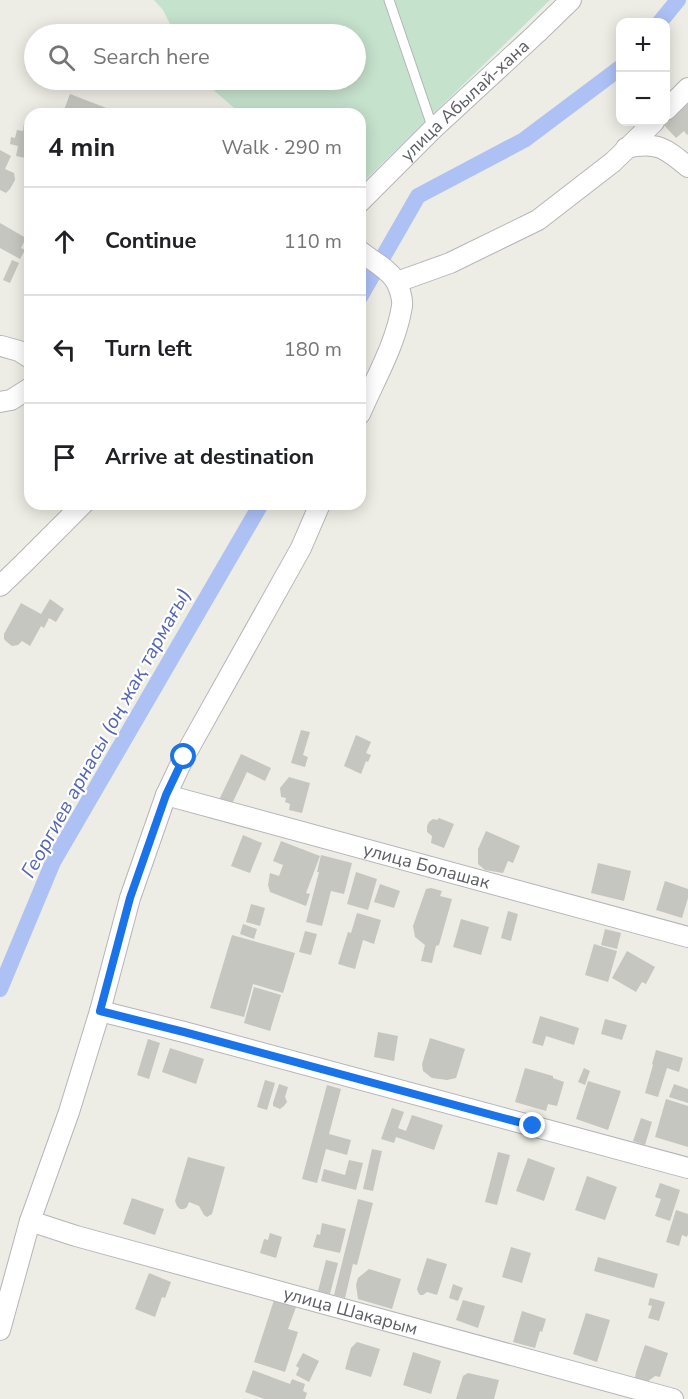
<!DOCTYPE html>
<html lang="en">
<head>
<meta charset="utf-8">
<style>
  :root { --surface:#fff; --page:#f2f2f2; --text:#202124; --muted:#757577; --line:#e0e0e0 }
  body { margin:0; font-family:"Nunito Sans",sans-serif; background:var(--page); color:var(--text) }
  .controls { position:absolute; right:18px; top:18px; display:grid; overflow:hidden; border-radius:12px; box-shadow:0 3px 15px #0003 }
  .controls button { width:54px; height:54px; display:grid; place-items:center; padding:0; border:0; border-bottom:2px solid var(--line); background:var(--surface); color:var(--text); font:30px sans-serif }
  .stop { position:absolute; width:18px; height:18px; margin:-14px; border:4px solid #1a73e8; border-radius:50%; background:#fff }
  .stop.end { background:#1a73e8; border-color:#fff; box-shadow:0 2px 6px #0008 }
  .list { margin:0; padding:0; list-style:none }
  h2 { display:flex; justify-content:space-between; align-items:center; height:78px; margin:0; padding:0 24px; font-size:26px }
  h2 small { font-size:20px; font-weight:400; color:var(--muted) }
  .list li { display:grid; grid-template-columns:39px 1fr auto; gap:18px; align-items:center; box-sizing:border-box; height:108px; padding:0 24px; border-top:2px solid var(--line) }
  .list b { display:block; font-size:22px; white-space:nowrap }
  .list em { font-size:20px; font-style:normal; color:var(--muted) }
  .icon { flex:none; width:33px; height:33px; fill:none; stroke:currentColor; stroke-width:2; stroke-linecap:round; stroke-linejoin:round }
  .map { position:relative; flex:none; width:688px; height:1399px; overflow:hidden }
  .search { position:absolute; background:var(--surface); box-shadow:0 3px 15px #0003; left:24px; top:24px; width:342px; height:66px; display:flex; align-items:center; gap:15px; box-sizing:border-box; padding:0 21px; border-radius:33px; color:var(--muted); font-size:22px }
  .panel { position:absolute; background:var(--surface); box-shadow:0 3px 15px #0003; left:24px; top:108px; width:342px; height:402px; border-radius:18px }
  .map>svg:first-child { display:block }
  .green { fill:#c5e2cd }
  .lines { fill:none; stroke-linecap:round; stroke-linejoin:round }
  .canal { stroke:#adc1f5; stroke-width:16 }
  .building { fill:#c6c6c0 }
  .lane-casing { stroke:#b5b5ba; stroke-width:11 }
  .street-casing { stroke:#b5b5ba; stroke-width:22 }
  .lane { stroke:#fff; stroke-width:9 }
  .street { stroke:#fff; stroke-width:20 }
  .route { stroke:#1a73e8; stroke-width:8 }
  .labels { text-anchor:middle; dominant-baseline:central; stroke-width:4.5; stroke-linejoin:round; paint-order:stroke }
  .street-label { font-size:18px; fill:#5d5e64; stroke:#fff }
  .water-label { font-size:20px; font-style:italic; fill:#5366b6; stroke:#fff }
</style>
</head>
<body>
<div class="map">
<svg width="688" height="1399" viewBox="0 0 688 1399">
  <rect width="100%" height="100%" fill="#edede5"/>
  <path class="green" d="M154 0H550L360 185V114H241L202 80H356V34H175L163 10Z"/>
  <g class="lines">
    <g class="canal">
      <path d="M660 22 678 0"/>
      <path d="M360 297 418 196 524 140 620 68"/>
      <path d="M0 989 53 862 261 504"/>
    </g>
  </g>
  <g class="building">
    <path d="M70 94 122 114H75L64 110Z"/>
    <path d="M688 98V134L687 135 684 131 676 138 661 122H666V117Z"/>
    <path d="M29 119H30V159L16 156 18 146 10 144 11 137 15 138 17 130 23 131 24 123 28 124Z"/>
    <path d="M0 150 11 156 5 169 14 173 15 180 10 189 6 193 0 190Z"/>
    <path d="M0 223 26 238 21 248 25 250 20 259 0 248Z"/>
    <path d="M12 260 19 263 10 283 3 280Z"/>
    <path d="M50 599 64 609 56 622 49 618 44 628 41 626 30 646 22 641 18 645 12 646 7 642 4 639V634L21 603 41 614Z"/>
    <path d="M301 730 310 732 303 755 308 757 305 767 291 763Z"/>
    <path d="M356 735 371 742 366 753 371 755 368 762 366 761 361 774 344 766Z"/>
    <path d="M241 754 271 768 265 781 247 772 231 806 219 800Z"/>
    <path d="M289 777 310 783 302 813 289 810 290 804 285 802 286 798 281 797 280 788Z"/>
    <path d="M439 818 454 824 444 848 431 843 432 836 427 832V826L429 822 433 819 437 820Z"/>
    <path d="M486 831 520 846 513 863 508 861 503 873 485 870 478 864V849Z"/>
    <path d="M243 835 262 843 250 873 231 866Z"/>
    <path d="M281 841 320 856 306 893 310 894 306 906 270 892 268 885 270 873 279 876 283 865 273 861Z"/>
    <path d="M321 855 352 863 344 894 331 891 322 926 306 922 319 872H317Z"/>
    <path d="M598 863 631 871 624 901 591 893Z"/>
    <path d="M356 872 377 879 368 910 347 904Z"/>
    <path d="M665 881 688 889V898L682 918 656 910Z"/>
    <path d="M380 884 400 891 394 908 374 902Z"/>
    <path d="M431 888 442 891 440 896 452 899 439 945 436 946 432 963 421 961 425 945 415 937 413 926 426 889Z"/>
    <path d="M251 904 265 908 260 926 246 922Z"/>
    <path d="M508 911 518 914 511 941 501 938Z"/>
    <path d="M357 913 381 920 374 944 363 940 355 969 338 964 348 932 351 933Z"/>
    <path d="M461 919 489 927 481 955 453 947Z"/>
    <path d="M243 924 257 929 254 939 240 934Z"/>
    <path d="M605 929 621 933 617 949 601 945Z"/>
    <path d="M305 931 317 934 311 955 299 952Z"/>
    <path d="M232 935 295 953 283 993 253 984 244 1017 210 1008Z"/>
    <path d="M594 944 617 951 608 982 585 975Z"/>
    <path d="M627 951 655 967 646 984 642 982 636 992 612 978Z"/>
    <path d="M254 987 281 995 270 1031 244 1023Z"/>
    <path d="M540 1016 579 1028 574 1045 546 1036 543 1046 532 1043Z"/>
    <path d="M605 1019 627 1025 622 1040 601 1034Z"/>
    <path d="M378 1032 398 1036 394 1061 374 1057Z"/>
    <path d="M430 1038 465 1049 456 1078 447 1080 432 1078 423 1071 422 1064Z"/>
    <path d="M148 1039 160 1043 149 1079 137 1075Z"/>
    <path d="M170 1048 204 1059 196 1084 162 1072Z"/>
    <path d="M656 1050 683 1058 679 1072 667 1068 658 1097 645 1093 653 1065 652 1064Z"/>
    <path d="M525 1068 553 1076V1078L564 1082 557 1106 548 1104 546 1111 515 1102Z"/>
    <path d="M584 1068 590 1071 585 1085 578 1082Z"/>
    <path d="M265 1080 275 1083 267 1110 257 1107Z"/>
    <path d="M588 1081 621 1091 608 1130 576 1119Z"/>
    <path d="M279 1084 288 1087 285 1097 287 1102 284 1106 280 1109 273 1106V1103Z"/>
    <path d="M674 1084 688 1089V1103L669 1097Z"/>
    <path d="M327 1085 341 1089 329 1134 351 1140 347 1155 326 1149 317 1183 302 1179Z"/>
    <path d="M666 1099 688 1106V1147L655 1137Z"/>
    <path d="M392 1108 404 1112 398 1128 406 1131 412 1115 443 1125 434 1150 396 1137 394 1143 381 1139Z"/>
    <path d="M641 1118 652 1122 645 1145 633 1141Z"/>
    <path d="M372 1149 382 1151 373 1191 363 1189Z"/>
    <path d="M498 1152 510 1155 497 1205 485 1202Z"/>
    <path d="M188 1157 225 1167 212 1214 207 1217 204 1215 199 1206 189 1202 187 1207 184 1209H180L177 1206 175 1201Z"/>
    <path d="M528 1158 555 1168 544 1201 516 1191Z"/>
    <path d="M349 1160 363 1163 356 1190 321 1181 324 1169 345 1175Z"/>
    <path d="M587 1176 617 1187 605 1220 575 1210Z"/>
    <path d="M660 1183 680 1190 670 1221 655 1216 661 1199 655 1197Z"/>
    <path d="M132 1198 164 1209 155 1235 123 1224Z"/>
    <path d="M358 1199 373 1203 357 1265 353 1264 345 1298 334 1295Z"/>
    <path d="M676 1210 688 1214V1234L687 1237 682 1235 679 1246 666 1242Z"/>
    <path d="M322 1223 346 1229 340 1253 313 1247 317 1234 320 1235Z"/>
    <path d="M270 1233 282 1237 276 1258 260 1253 264 1239 268 1240Z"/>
    <path d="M511 1247 531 1253 522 1283 502 1277Z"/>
    <path d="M598 1257 658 1274 654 1288 594 1271Z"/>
    <path d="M427 1258 447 1264 437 1295 427 1292 423 1295H420L418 1292 417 1289Z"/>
    <path d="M326 1260 338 1263 330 1294 318 1291Z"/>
    <path d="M369 1269 401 1279 392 1309 358 1299 356 1285 358 1278Z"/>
    <path d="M149 1273 171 1282 165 1298 162 1297 155 1317 135 1309Z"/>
    <path d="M453 1284 463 1288 458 1301 449 1298Z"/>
    <path d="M650 1298 665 1302 659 1321 648 1318 652 1306 648 1305Z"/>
    <path d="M274 1300 296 1307 288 1329 298 1332 285 1372 254 1362Z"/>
    <path d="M463 1300 485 1306 478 1328 456 1320Z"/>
    <path d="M522 1311 546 1319 542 1332 540 1331 535 1348 513 1342Z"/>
    <path d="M586 1313 610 1320 597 1362 573 1354Z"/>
    <path d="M357 1342 380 1349 371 1377 345 1369 351 1348Z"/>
    <path d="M645 1345 668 1353 660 1377 655 1376 647 1382 641 1381 635 1378 636 1372Z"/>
    <path d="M413 1352 441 1361 431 1394 403 1385Z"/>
    <path d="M303 1353 319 1361 309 1382 296 1375 299 1368 296 1366Z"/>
    <path d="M253 1370 290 1384 292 1379 305 1384 303 1391 307 1393 305 1399H264L245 1392Z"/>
    <path d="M468 1373 499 1380 494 1399H456L463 1376Z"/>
  </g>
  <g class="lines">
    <defs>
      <path id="lane" d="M389 0 433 129"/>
      <g id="street">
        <path d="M666 110 688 88"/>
        <path d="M626 148C657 141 665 148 688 167"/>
        <path id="s1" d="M360 202 433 129 537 33 571 0"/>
        <path d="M360 251C372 261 386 267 395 280 399 286 403 299 402 306 396 344 375 379 360 414"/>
        <path d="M397 282 450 263 538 220 613 162 654 122"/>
        <path d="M1 346 19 351 30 358"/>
        <path d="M0 402 11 400 30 388"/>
        <path d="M0 586 24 563 83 504"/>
        <path id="s2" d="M166 795 688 937"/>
        <path d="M100 1011 184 1032 688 1168"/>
        <path id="s3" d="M30 1221 76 1236 673 1399"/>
        <path d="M0 1330 30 1221 69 1112 100 1011 130 898 166 795 184 757 301 548 320 504"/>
      </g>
    </defs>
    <use href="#lane" class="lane-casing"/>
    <use href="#street" class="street-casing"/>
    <use href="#lane" class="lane"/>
    <use href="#street" class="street"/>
  </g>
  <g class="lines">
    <path class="route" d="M184 757 166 795 130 898 100 1011 184 1032 533 1126"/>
  </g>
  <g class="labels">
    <g class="street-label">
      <text stroke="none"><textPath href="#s1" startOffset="146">улица Абылай-хана</textPath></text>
      <text stroke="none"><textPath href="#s2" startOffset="270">улица Болашак</textPath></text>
      <text stroke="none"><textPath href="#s3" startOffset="333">улица Шакарым</textPath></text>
    </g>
    <g class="water-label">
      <text transform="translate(106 733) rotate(-61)">Георгиев арнасы (оң жақ тармағы)</text>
    </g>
  </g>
</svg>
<div class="controls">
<button>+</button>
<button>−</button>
</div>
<div class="stop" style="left:184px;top:757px"></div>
<div class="stop end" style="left:533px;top:1126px"></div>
<div class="search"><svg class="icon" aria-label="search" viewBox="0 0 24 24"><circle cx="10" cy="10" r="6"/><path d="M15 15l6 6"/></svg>Search here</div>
<section class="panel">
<h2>4 min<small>Walk · 290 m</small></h2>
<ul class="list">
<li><svg class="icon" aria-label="ahead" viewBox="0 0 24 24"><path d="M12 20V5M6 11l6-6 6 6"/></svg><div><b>Continue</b></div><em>110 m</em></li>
<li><svg class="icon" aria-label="left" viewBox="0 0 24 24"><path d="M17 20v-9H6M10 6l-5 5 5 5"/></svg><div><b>Turn left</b></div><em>180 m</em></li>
<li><svg class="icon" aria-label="arrive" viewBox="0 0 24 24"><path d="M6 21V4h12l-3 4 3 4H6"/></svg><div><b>Arrive at destination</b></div></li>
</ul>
</section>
</div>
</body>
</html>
